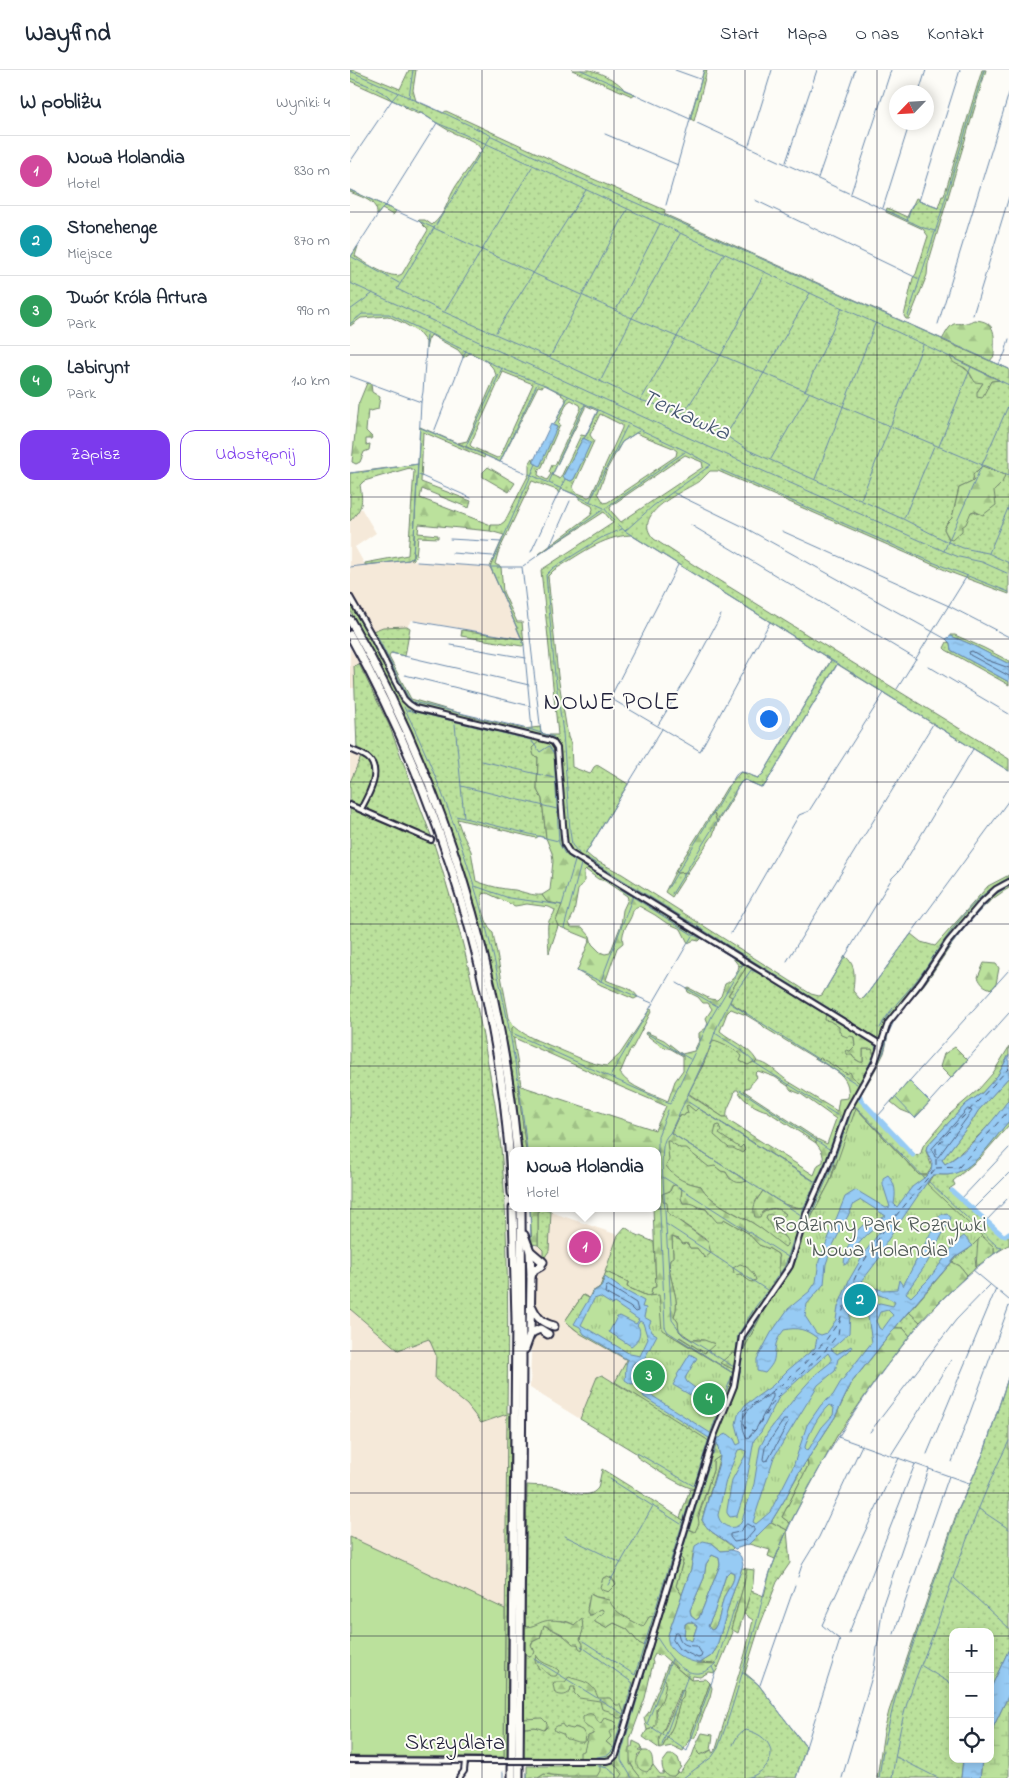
<!DOCTYPE html>
<html lang="pl">
<head>
<meta charset="utf-8">
<style>
  :root { --surface:#fff; --page:#f6f6f7; --text:#1f2937; --muted:#747a83; --line:#e0e1e3; --accent:#7c3aed }
  body { margin:0; font-family:"Indie Flower",sans-serif; background:var(--page); color:var(--text) }
  .controls { position:absolute; right:15px; bottom:15px; display:grid; overflow:hidden; border-radius:10px; box-shadow:0 2px 12px #0003 }
  .controls button { width:45px; height:45px; display:grid; place-items:center; padding:0; border:0; border-bottom:1px solid var(--line); background:var(--surface); color:var(--text); font:25px sans-serif }
  .compass { position:absolute; left:539px; top:15px; width:45px; height:45px; border-radius:50%; background:var(--surface); box-shadow:0 2px 12px #0003; rotate:245deg }
  .you { position:absolute; left:418px; top:648px; width:18px; height:18px; margin:-12px; border:4px solid #fff; border-radius:50%; background:#1a73e8; box-shadow:0 0 0 8px #1a73e833 }
  .badge { display:grid; place-items:center; width:32px; height:32px; border-radius:50%; background:var(--accent); color:#fff; font-size:16px; font-weight:700 }
  .pin { position:absolute; translate:-50% -50%; border:2px solid #fff; box-shadow:0 1px 5px #0006 }
  .popup { position:absolute; left:159px; top:1077px; width:152px; height:65px; box-sizing:border-box; display:grid; place-content:center; border-radius:10px; background:var(--surface); filter:drop-shadow(0 1px 4px #0005); font-size:16px; white-space:nowrap; color:var(--muted) }
  .popup b { font-size:19px; color:var(--text) }
  .popup::after { content:''; position:absolute; left:50%; top:100%; margin-left:-10px; border:10px solid transparent; border-top-color:var(--surface) }
  .list { margin:0; padding:0; list-style:none }
  h2 { display:flex; justify-content:space-between; align-items:center; height:65px; margin:0; padding:0 20px; font-size:21px }
  h2 small { font-size:16px; font-weight:400; color:var(--muted) }
  .list li { display:grid; grid-template-columns:32px 1fr auto; gap:15px; align-items:center; box-sizing:border-box; height:70px; padding:0 20px; border-top:1px solid var(--line) }
  .list b { display:block; font-size:19px; white-space:nowrap }
  .list p { margin:0; font-size:16px; white-space:nowrap; color:var(--muted) }
  .list em { font-size:16px; font-style:normal; color:var(--muted) }
  .actions { display:flex; gap:10px; padding:15px 20px }
  .actions a { flex:1; padding:11px 0; border:1px solid var(--accent); border-radius:15px; text-align:center; font-size:18px; color:var(--accent) }
  .actions .main { background:var(--accent); color:#fff }
  .icon { flex:none; width:28px; height:28px; fill:none; stroke:currentColor; stroke-width:2; stroke-linecap:round; stroke-linejoin:round }
  .map { position:relative; flex:none; width:659px; height:1708px; overflow:hidden }
  header { display:flex; align-items:center; gap:30px; box-sizing:border-box; height:70px; padding:0 25px; background:var(--surface); border-bottom:1px solid var(--line) }
  header strong { font-size:24px }
  nav { display:flex; gap:28px; margin-inline-start:auto; font-size:18px }
  main { display:flex }
  aside { flex:1; background:var(--surface) }
  .map>svg:first-child { display:block }
  .built { fill:#f5e9d9 }
  .grass { fill:url(#grass-dots); stroke:#6e826c; fill-rule:evenodd }
  .forest { fill:url(#forest-firs); stroke:#6e826c; fill-rule:evenodd }
  .wetland { fill:url(#wetland-marsh); stroke:#6e826c }
  .park { fill:url(#park-tufts); stroke:#6e826c }
  .garden { fill:#bbe19c; stroke:#6e826c }
  .water { fill:url(#water-ripples); stroke:#6887aa; fill-rule:evenodd }
  .lines { fill:none; stroke-linecap:round; stroke-linejoin:round }
  .shore { stroke:#516685; stroke-width:1 }
  .stream { stroke:#6887aa; stroke-width:1 }
  .canal { stroke:#97cbf4; stroke-width:5 }
  .ferry { stroke:#455572; stroke-width:1; stroke-dasharray:6 5; stroke-linecap:butt }
  .minor-casing { stroke:#22223b; stroke-width:8 }
  .motorway-casing { stroke:#22223b; stroke-width:11 }
  .minor { stroke:#fdfcf7; stroke-width:4 }
  .motorway { stroke:#fdfcf7; stroke-width:7 }
  .minor-bridge-casing { stroke:#22223b; stroke-width:8; stroke-linecap:butt }
  .minor-bridge { stroke:#fdfcf7; stroke-width:4 }
  .grid { fill:none; stroke:#22223b; stroke-width:1; stroke-opacity:0.55 }
  .labels { text-anchor:middle; dominant-baseline:central; stroke-width:4; stroke-linejoin:round; paint-order:stroke }
  .park-label { font-size:22px; fill:#505b58; stroke:#fdfcf7 }
  .street-label { font-size:22px; fill:#22223b; stroke:#fdfcf7 }
  .water-label { font-size:24px; font-style:italic; fill:#455572; stroke:#fdfcf7 }
  .quarter-label { font-size:25px; letter-spacing:1px; fill:#22223b; stroke:#fdfcf7 }
</style>
</head>
<body>
<header>
<strong>Wayfind</strong>
<nav><a>Start</a><a>Mapa</a><a>O nas</a><a>Kontakt</a></nav>
</header>
<main>
<aside>
<h2>W pobliżu<small>Wyniki: 4</small></h2>
<ul class="list">
<li><span class="badge" style="background:#d1479c">1</span><div><b>Nowa Holandia</b><p>Hotel</p></div><em>830 m</em></li>
<li><span class="badge" style="background:#0f9aa8">2</span><div><b>Stonehenge</b><p>Miejsce</p></div><em>870 m</em></li>
<li><span class="badge" style="background:#2e9e5b">3</span><div><b>Dwór Króla Artura</b><p>Park</p></div><em>990 m</em></li>
<li><span class="badge" style="background:#2e9e5b">4</span><div><b>Labirynt</b><p>Park</p></div><em>1.0 km</em></li>
</ul>
<div class="actions"><a class="main">Zapisz</a><a>Udostępnij</a></div>
</aside>
<div class="map">
<svg width="659" height="1708" viewBox="0 0 659 1708">
  <defs>
    <pattern id="grass-dots" width="8" height="8" patternUnits="userSpaceOnUse" patternTransform="scale(1.25)"><rect width="8" height="8" fill="#bbe19c"/><path d="M2 2h.1M6 6h.1" fill="none" stroke="#a0c187" stroke-width="1.8" stroke-linecap="round"/></pattern>
    <pattern id="forest-firs" width="22" height="20" patternUnits="userSpaceOnUse" patternTransform="scale(1.25)"><rect width="22" height="20" fill="#bbe19c"/><path d="M5 1l3.5 6h-7zM16 11l3.5 6h-7z" fill="#a0c187"/></pattern>
    <pattern id="wetland-marsh" width="20" height="14" patternUnits="userSpaceOnUse" patternTransform="scale(1.25)"><rect width="20" height="14" fill="#bbe19c"/><path d="M1 5h8M5 5V1M11 12h8M15 12V8" fill="none" stroke="#a0c187"/></pattern>
    <pattern id="park-tufts" width="24" height="20" patternUnits="userSpaceOnUse" patternTransform="scale(1.25)"><rect width="24" height="20" fill="#bbe19c"/><path d="M3 7l-1-3M5 7V3M7 7l1-3M15 17l-1-3M17 17v-4M19 17l1-3" fill="none" stroke="#a0c187"/></pattern>
    <pattern id="water-ripples" width="26" height="14" patternUnits="userSpaceOnUse" patternTransform="scale(1.25)"><rect width="26" height="14" fill="#97cbf4"/><path d="M2 4q2-2 4 0t4 0M15 11q2-2 4 0t4 0" fill="none" stroke="#82aed2"/></pattern>
  </defs>
  <rect width="100%" height="100%" fill="#fdfcf7"/>
  <filter id="ink" filterUnits="userSpaceOnUse"><feTurbulence type="fractalNoise" baseFrequency=".02" numOctaves="2"/><feDisplacementMap in="SourceGraphic" scale="10" xChannelSelector="R" yChannelSelector="G"/><feConvolveMatrix kernelMatrix="1 2 1 2 8 2 1 2 1" color-interpolation-filters="sRGB"/></filter>
  <g filter="url(#ink)">
    <g class="built">
      <path d="M11 438 26 463 5 477 15 495 61 489 67 492 140 497 172 569 62 550 57 556 33 557 20 562 0 527V451Z"/>
      <path d="M0 578 9 594 4 596 6 618H0Z"/>
      <path d="M0 682 11 687 0 712Z"/>
      <path d="M0 737 84 774 100 823 125 923 151 1076 155 1137 158 1258 155 1539 0 1467Z"/>
      <path d="M201 1142 268 1165 250 1217 242 1222 239 1228 233 1225 215 1251 277 1290 265 1312 250 1304 230 1349 180 1318 183 1223 182 1178 188 1175 198 1185Z"/>
    </g>
    <g class="grass">
      <path d="M0 0H4L50 19 59 0H66L63 20 66 31 93 43 96 41 241 108 315 140 314 144 659 299V333L658 337H659V524L602 503 368 401H360C357 404 354 407 351 410 335 421 279 443 304 469L347 497 659 689V701L487 594 415 715 411 717 395 710 391 712 385 721V724L367 753 364 743 361 744 377 717 391 702 408 708 413 704 481 590 281 465C252 466 228 486 204 500L198 506 208 606 218 667 221 674 222 697 240 704 244 697 247 695 278 714 236 783 243 789 272 804 461 924 469 926 472 925 495 886C507 896 504 907 503 921L510 929 514 928 561 864 571 872 585 876 638 816 659 805V818C622 839 600 878 576 912 565 927 548 939 540 957 537 965 537 974 534 983 527 998 518 1012 510 1026L511 1030 558 1080H561L567 1086 571 1083 573 1076 600 1044 629 1019 643 1003 659 977V985L648 1005 632 1023 616 1034 577 1076 576 1081 582 1097 577 1105H569L506 1038 500 1036 508 1020 497 1004 470 988 468 990 415 958 411 954 396 945V942L379 932 378 926 398 894 389 896 382 887 353 869 354 866 218 780 188 675 185 676 188 687 187 720 192 729 196 768 189 766 186 768 107 749 112 763 121 781 126 811C139 816 151 819 165 820 174 822 182 826 192 825L197 832 212 835 206 851 208 856 199 883C199 880 197 858 198 854 199 848 204 846 205 840L199 837 177 834 165 836 137 823 132 824C131 835 135 854 143 863L159 948 164 956 162 958 171 1015H168L176 1081H172C168 1048 165 1015 159 983 131 827 77 679 0 540V527L20 562 33 557 57 556 60 558 55 586 41 583 39 587 61 629 123 647 174 659 190 657 191 663 198 665H208L191 500 263 453 254 442 189 484 241 445 243 439 242 436 229 429V426L212 419 209 424 207 420 182 411 148 483 145 494 151 497 153 522 167 552H172L174 575 172 576 111 566 112 560 172 569 140 497 154 465 140 461 141 455H150L155 451 179 404V394L183 388 184 393 207 357 204 355 216 331 214 327 211 325 212 324 195 315 192 317 188 316 150 392 108 373 117 371 146 305C143 293 130 287 120 283L113 288V286L108 280 81 265 78 270 76 279V272L68 262 55 254 38 246 11 248 0 256V188L8 176 5 186C14 192 42 211 52 204L78 160 68 150H75L82 155C96 144 97 130 106 116 113 105 122 95 128 84L132 81C127 69 109 67 98 60 89 55 80 48 71 43L68 44 56 38 53 35 0 11ZM600 287 649 310 641 311 637 318 627 322 633 313 622 308 619 302ZM153 302 183 314 150 387 147 388 122 377 120 375ZM221 330 230 335 231 338 205 395H202L199 402 201 404 197 410 188 405 189 399 192 397 210 355 208 353 217 333ZM235 335 248 341 236 366 231 365 210 409 202 405 235 338ZM250 344 272 355V358L241 426 238 427 225 422 223 417 244 371 240 365ZM286 363 323 378 327 381 326 386 258 432 254 433 248 423 257 399 272 372ZM233 368 240 372 224 409 221 411 213 406ZM335 385 352 392 353 397 271 452 261 441 260 438 262 435ZM631 398 652 413 644 421 628 444 624 441 621 442 612 457 599 469 594 459 597 453 602 448 609 418 622 412 625 402ZM480 950 530 974 524 984 522 979H513V992C505 991 503 988 500 981L505 976 504 967Z"/>
      <path d="M222 0C227 0 233 0 239 0 247 1 271 12 274 20L285 24 282 26Z"/>
      <path d="M354 0H357L344 51 341 49V44Z"/>
      <path d="M632 0H636L578 194 577 205 561 245 559 249H556L554 246 563 208 566 204 578 166 573 159 536 142 537 138 557 147 566 128 569 129V131L588 138 592 126H594Z"/>
      <path d="M0 120 46 141 43 145 32 139 27 145C28 131 11 127 0 122Z"/>
      <path d="M69 394 63 487 59 490 15 495V493L58 485 64 401 60 398 56 399 14 411 10 415C13 433 13 437 0 451V403Z"/>
      <path d="M601 565H605L634 578 659 591V594L620 574 601 566Z"/>
      <path d="M597 572 600 573 601 580 659 612V615L596 580 594 578Z"/>
      <path d="M9 594 39 655 82 768 14 739 27 704 22 688 7 679 4 596Z"/>
      <path d="M11 687C32 696 17 723 9 737L0 733V712Z"/>
      <path d="M0 737 84 774C107 844 124 915 137 988 142 1017 148 1047 151 1078 159 1166 158 1255 157 1343H160L157 1687H154L157 1344 131 1353 117 1335 85 1309 86 1285 79 1269 48 1280 0 1239Z"/>
      <path d="M326 800 327 803 338 802 322 827 315 822Z"/>
      <path d="M363 969C373 972 385 980 393 986L391 991 398 995C413 984 427 1005 441 1013L438 1016 425 1007 408 1001 405 1004 407 1007 398 1018H395L394 1021 467 1069 466 1073 417 1041C408 1039 391 1030 388 1020H385C384 1030 375 1038 377 1047H373L338 1023 353 995Z"/>
      <path d="M659 1007C659 1013 659 1024 658 1030 651 1045 610 1086 595 1094L592 1090 622 1051 628 1041Z"/>
      <path d="M338 1035 343 1039 348 1038 466 1112 468 1116 478 1095 486 1093 480 1112 452 1165 449 1180 445 1179 451 1138 432 1134 413 1121 405 1132 412 1142C421 1137 429 1137 436 1144L431 1149 416 1148C423 1159 430 1162 438 1171L436 1178C424 1170 413 1159 401 1152 387 1144 358 1131 351 1116 339 1113 320 1110 316 1096 314 1089 317 1078 317 1071L319 1070 330 1078 335 1077 349 1089 365 1096 371 1101 376 1102 380 1109 397 1111 320 1063 329 1045 338 1043 335 1036Z"/>
      <path d="M659 1051V1055L630 1088 603 1111 605 1115 599 1119 652 1165 655 1166 659 1163V1175L644 1184V1177L625 1188 626 1197 617 1205 610 1196 602 1192 606 1187 619 1179 568 1129 583 1105C590 1104 596 1106 602 1104 627 1097 643 1069 659 1051Z"/>
      <path d="M325 1114 332 1119 331 1128 333 1133H345L349 1138 356 1139 360 1145 374 1149 398 1163 409 1175 420 1179 428 1184 429 1188V1201L438 1205 414 1240 392 1283 390 1302 386 1305 328 1269 329 1267 355 1283 359 1272 349 1269 342 1270 329 1261 328 1252 324 1246C332 1229 316 1207 320 1188L323 1186 322 1167 337 1173 340 1178H347L355 1188 358 1171 318 1143 313 1132 312 1123 320 1121 322 1116Z"/>
      <path d="M188 1138 201 1142 199 1181 195 1187 193 1186V1180L188 1175Z"/>
      <path d="M275 1157 285 1164 304 1172 306 1217 302 1218 301 1225 297 1226 277 1217 278 1212 255 1202 268 1165Z"/>
      <path d="M559 1242 570 1252 560 1266 553 1258H544Z"/>
      <path d="M252 1305 283 1324 289 1318 363 1370 347 1420C325 1414 306 1399 287 1387L286 1383 230 1349 247 1307Z"/>
      <path d="M659 1305V1579L640 1620V1562H603V1689H613L611 1708H527L534 1661 539 1641 608 1439 609 1438 634 1382Z"/>
      <path d="M370 1386 352 1450C360 1465 373 1467 383 1478L381 1480 371 1481 362 1473 343 1484 341 1499 332 1525 326 1516 333 1491 308 1547 292 1557 268 1543 253 1528 246 1527 241 1524C239 1531 235 1539 239 1545H242L248 1540 252 1539 254 1542 245 1549V1552L256 1558 264 1553 277 1559 289 1573 299 1577 267 1681 256 1672 251 1653 247 1652 242 1659 244 1661 243 1664 241 1665 230 1691H212L211 1688 173 1687 174 1658 185 1657 192 1659 187 1649H174L175 1584 180 1586 184 1579 181 1576 182 1572 190 1568 194 1555C208 1562 220 1570 233 1578V1575L231 1573 228 1553 224 1555C208 1544 192 1557 175 1557L177 1415C186 1416 197 1415 206 1417 220 1420 237 1432 248 1418L252 1399 337 1452 348 1449 363 1400V1391Z"/>
      <path d="M457 1389 458 1396 432 1447 440 1453 437 1460 440 1493 427 1512 410 1555 395 1603 408 1614 456 1677 446 1708H403L402 1707 396 1708H291C281 1696 279 1693 279 1677H282L283 1671 291 1675 292 1678 289 1680 293 1681 287 1685 300 1700 303 1695 310 1704H313V1702L324 1706 328 1702 330 1703 342 1686 346 1675 348 1683 355 1684 361 1680 363 1683 366 1679 395 1584 403 1550 394 1544 401 1521 414 1526 420 1502 437 1460 421 1452Z"/>
      <path d="M392 1498 397 1499 394 1514 381 1559 383 1562 368 1598 365 1594 350 1593 361 1586 366 1579 381 1528Z"/>
      <path d="M319 1592 341 1610 356 1609 360 1613 342 1662 341 1671 339 1670 333 1681 322 1676 312 1678C322 1660 330 1640 331 1619 326 1630 308 1668 310 1679L293 1667 297 1660 301 1659 307 1644 306 1638C312 1630 316 1619 315 1609L313 1607Z"/>
      <path d="M261 1690 274 1704 270 1708H188L194 1704 211 1706 251 1696 250 1691Z"/>
    </g>
    <g class="forest">
      <path d="M624 250C648 251 644 266 644 286L640 291 592 270C606 243 604 260 624 250Z"/>
      <path d="M600 286 649 310 641 311 632 328 627 327V322L633 313 625 312C622 308 620 301 615 298 609 294 602 295 600 286Z"/>
      <path d="M17 313 21 314 22 322 30 327 28 339 21 341 18 340 16 361 22 367 21 369H16V375L20 374 19 380 14 382 10 392 6 394 2 392 8 335Z"/>
      <path d="M70 357 135 385 134 388 73 362 71 412 121 431 119 438 72 419 70 428 141 455 140 461 69 454 68 463 88 465V468L68 467 66 486 63 490 61 489 63 487Z"/>
      <path d="M632 396 655 405 652 413 644 421 646 435 633 445 624 441 621 442 616 454 612 457V461L602 470 599 469 594 459 597 453 602 448 609 418 622 412 624 410 623 405Z"/>
      <path d="M138 397 165 413 159 422 133 407V402Z"/>
      <path d="M193 668 205 674 213 760 218 780 354 866 349 871 344 870 338 873 331 859 315 852 305 845 289 836C281 839 284 842 280 849 276 857 271 863 273 873L267 878 256 910C267 916 280 915 288 927L284 929 251 915 227 901 240 869 208 856 206 851 212 835 197 832 192 825 200 820 203 791 202 783 196 768 192 729 187 720 188 687 184 686 182 678ZM236 800 248 809 255 811 277 826 278 829 273 840 271 855 260 883 255 884 250 882 242 874 240 866 232 857H221L219 853 224 843 228 820 234 812V802Z"/>
      <path d="M364 743 367 753 363 765 338 802 327 803 326 800 361 744Z"/>
      <path d="M399 893 378 925 382 927 380 932 396 943V945L381 939 377 943 370 961C383 972 397 975 407 991L405 993 403 992 398 995 390 991 392 986C385 980 373 972 363 970L353 995 338 1024 373 1047H377L379 1051 464 1105 468 1095 473 1092C474 1083 471 1080 466 1073L467 1069 477 1074 486 1049 451 1024 441 1020 438 1016 441 1013 487 1041 489 1029 498 1028C501 1005 485 1001 468 990L470 988C479 992 488 999 497 1004L500 1002 503 1008 512 1015 500 1036 506 1038 569 1105 391 1330 251 1217 227 1261 215 1251 233 1225 239 1228 242 1222 250 1217 256 1202 278 1212 277 1217 297 1226 301 1225 302 1218 306 1217 303 1138H308V1081H176L168 1015 305 1060 316 1036 255 1010 245 1004 162 967V958L164 956C178 969 196 973 213 981 228 987 240 994 257 996L270 984 300 939 302 940 283 977 279 982 270 1003C280 1018 303 1024 318 1031L325 1011 333 1000V986L321 979 311 976 295 964 296 962 314 970 332 984 344 981 350 969 349 968V963L356 958 358 953 356 948 362 939 358 933H353L348 927 338 922 337 919 339 918 360 929 367 930 371 926 375 914C382 911 387 905 389 896ZM338 1035 345 1041 348 1038 466 1112 469 1116 478 1095 482 1096 485 1094 480 1112 452 1165 449 1180 445 1179 456 1144 454 1137C440 1141 424 1128 413 1121 407 1130 401 1136 405 1147H410L412 1142C421 1137 428 1137 436 1144L431 1149 426 1148 421 1144 417 1145 416 1148 425 1163 433 1165C436 1169 440 1173 435 1177 424 1169 413 1159 401 1152 386 1144 358 1131 351 1116 336 1113 325 1109 316 1096L319 1090 317 1071H319L330 1078H335L359 1097 365 1096 371 1101 376 1102C381 1111 387 1115 397 1111L321 1063 329 1045 334 1046 335 1044 338 1043 336 1036ZM325 1115 332 1119 331 1128 333 1133C345 1132 346 1137 356 1139L367 1152H372L374 1149 398 1163 409 1175 420 1179 428 1184 429 1188V1201L430 1204 438 1205 414 1240 392 1283 390 1302 387 1301 389 1285 382 1283 370 1293 387 1301 386 1305 328 1269 330 1267 355 1283 365 1274 354 1270H342L333 1265 329 1261 328 1252 324 1246C332 1228 316 1208 320 1189L323 1187 322 1167 329 1169 333 1174 337 1173 340 1178H347L355 1188 361 1183 358 1172 318 1143 317 1133 313 1131 312 1124 320 1121 322 1116Z"/>
      <path d="M634 893 646 894 649 898 646 914 642 919C634 917 631 914 628 907Z"/>
      <path d="M476 941 530 974 528 983 524 984 522 979H513V992H510L504 988 502 985H498L495 981 497 980 500 981 505 976 504 967 500 966 497 967 492 965 489 961V957L480 951 475 950Z"/>
      <path d="M605 977 618 990 601 1008 590 997 594 984Z"/>
      <path d="M559 1011 580 1032 565 1048 561 1044 551 1040 541 1032Z"/>
      <path d="M369 1055 371 1061 369 1064 390 1078 393 1075 395 1080 392 1083 383 1078H379L364 1065 366 1056Z"/>
      <path d="M180 1138H188V1175L182 1174Z"/>
      <path d="M632 1166 644 1177V1184L626 1197 628 1170Z"/>
      <path d="M602 1192 610 1196 617 1205 585 1236 570 1252 559 1242Z"/>
      <path d="M390 1194C396 1195 405 1204 406 1210L401 1212 390 1204 386 1205 384 1203 383 1198Z"/>
      <path d="M544 1258H553L560 1266 530 1304 487 1366 440 1453 432 1447 458 1396 457 1389 485 1347 502 1312Z"/>
      <path d="M363 1370 369 1377 370 1386 363 1391V1400L348 1446 349 1453 345 1462 336 1458 337 1452 330 1448 340 1419 346 1420Z"/>
      <path d="M421 1452 437 1460 425 1489 418 1486 420 1480 399 1474Z"/>
      <path d="M327 1485 333 1490 326 1516 332 1525 319 1562 347 1593 365 1594 368 1598 365 1603 359 1602 350 1607 343 1606 341 1610 313 1586 305 1584 302 1590 303 1593 295 1628 280 1669V1694L291 1708H270L273 1704 261 1690 250 1691V1701L247 1706H211L194 1704 188 1708 182 1707 177 1708V1696H212V1691H230V1682L234 1681 238 1666 243 1664 244 1661C238 1657 232 1656 233 1647 242 1639 245 1647 249 1653H251L254 1648 266 1652 265 1659 259 1662 261 1667 256 1672 267 1681 299 1578 289 1573 277 1559 264 1553 256 1558 245 1552V1549L254 1542 252 1539C247 1540 244 1545 239 1545L237 1542 240 1524 246 1527 259 1530C265 1544 280 1549 293 1557L299 1547 304 1546 308 1547Z"/>
      <path d="M362 1485 369 1488 370 1495 349 1548 346 1550 341 1546 340 1540 354 1508 356 1494Z"/>
      <path d="M397 1499 404 1500 403 1514 388 1563 381 1559 394 1514Z"/>
      <path d="M380 1501 384 1503C385 1512 379 1517 375 1525 370 1536 371 1549 364 1559L361 1560 358 1556 364 1543 376 1505Z"/>
      <path d="M257 1506 262 1508 266 1514 258 1522 252 1520 250 1517 253 1508Z"/>
      <path d="M232 1548 233 1560 230 1569 233 1574 232 1580 229 1578 228 1574H223L212 1564 194 1555 190 1568 182 1572 181 1575 185 1582 180 1586 175 1584V1557C184 1557 187 1553 195 1551 201 1549 218 1551 224 1555Z"/>
      <path d="M338 1552H342L347 1556 342 1571 334 1568 335 1554Z"/>
      <path d="M186 1585C191 1594 199 1594 207 1599L209 1601 206 1606C199 1607 196 1603 192 1598L189 1599 185 1591Z"/>
      <path d="M219 1607C233 1612 243 1611 248 1628H260L266 1635H271L274 1643 271 1648H268L259 1641 252 1639 250 1631 229 1628 224 1623 225 1617H221L220 1622C215 1626 211 1626 205 1623L203 1615 204 1612H215Z"/>
      <path d="M313 1607 316 1611C315 1620 313 1633 306 1638V1654L303 1658 297 1660 294 1648 299 1642Z"/>
      <path d="M360 1613 362 1618 360 1627 350 1652 348 1663 343 1669 341 1666 342 1662Z"/>
      <path d="M332 1619 334 1621 333 1627 331 1629 323 1656 312 1678 310 1679 309 1669 316 1656Z"/>
      <path d="M192 1648 197 1653V1657L194 1660 185 1657 174 1658V1649Z"/>
      <path d="M212 1654 214 1657 223 1659 225 1657 232 1660 235 1665 234 1672C225 1673 222 1669 216 1669L213 1664 205 1661 204 1658 207 1656Z"/>
      <path d="M352 1663 363 1665 361 1680 350 1685 348 1683 346 1675Z"/>
      <path d="M293 1681H297C303 1684 302 1689 303 1695L297 1702C284 1700 284 1688 293 1681Z"/>
      <path d="M318 1685H324L328 1688 331 1697 324 1706C315 1707 312 1701 312 1693Z"/>
    </g>
    <path class="wetland" d="M659 1624V1708H630L632 1689H640V1664Z"/>
    <path class="park" d="M506 1038 569 1105H577L580 1108 577 1114 632 1166 619 1179 606 1187 552 1249 527 1281 502 1312 485 1347 448 1404 435 1429 421 1452 399 1474 385 1479 378 1472 361 1461 352 1450 369 1393 370 1386 367 1373 363 1371 362 1374 356 1369 265 1312 277 1290 231 1264 215 1251 233 1225 239 1228 242 1222 250 1217 256 1202 278 1212 277 1217 297 1226 309 1225 312 1260 386 1305 387 1301 390 1302 392 1283 414 1240 441 1201 447 1187 452 1165 480 1112Z"/>
    <path class="garden" d="M0 1467 155 1539 154 1687 0 1686Z"/>
    <g class="water">
      <path d="M201 354 207 357 190 396 184 393V390Z"/>
      <path d="M233 368 241 372 224 409 221 411 215 409 213 406Z"/>
      <path d="M601 566 620 574 659 594V612L601 580 600 573 596 569Z"/>
      <path d="M659 985V1007L628 1041 622 1051 592 1090 595 1094C619 1081 643 1051 659 1029V1051C643 1069 627 1097 603 1104 596 1106 590 1104 583 1105L580 1108 535 1174 534 1182 512 1211 518 1217 533 1220 547 1219 549 1210 553 1216 590 1145 597 1143 601 1148 577 1193 556 1223 561 1227 579 1209 607 1171 614 1166 623 1176 606 1187 552 1249 502 1312 485 1347 448 1404 435 1429 421 1452 399 1474 385 1479C382 1477 379 1473 376 1471 366 1465 357 1460 352 1450L369 1393 370 1386 367 1373 294 1327 287 1313 281 1314 275 1310C276 1303 275 1295 278 1290L234 1264 230 1257 224 1254 243 1222 251 1217 255 1207 272 1219 294 1231 292 1237 296 1238 294 1247 301 1251 299 1255 302 1262 307 1265 291 1295 284 1293 282 1296 301 1325 365 1366 370 1368 373 1365 378 1364 384 1369 387 1375 391 1373 386 1354 388 1345 395 1335 422 1316 438 1300 465 1278 467 1268C456 1259 447 1257 434 1260 431 1264 427 1269 426 1274 423 1290 427 1290 415 1303L407 1301V1289L421 1263 438 1239 460 1221 466 1212 469 1191 495 1127 506 1120 536 1138 540 1137 533 1115V1108L538 1105C546 1114 546 1123 544 1134L547 1137 562 1117 574 1108 581 1101 582 1093 576 1080 577 1076 616 1034 632 1023 648 1005ZM511 1130 536 1146C530 1150 522 1150 516 1153 503 1161 494 1181 494 1195 502 1192 503 1183 507 1176 513 1168 522 1159 531 1155L532 1159 515 1182 499 1210 488 1237 486 1250 477 1263 471 1265 466 1263 455 1246 457 1234 474 1214 476 1194 482 1177 504 1134ZM521 1222 540 1229 545 1232 543 1236 530 1233 520 1236 518 1247 522 1272 490 1313 483 1325 471 1335 457 1355 443 1397 420 1442 406 1454 403 1452 424 1387 468 1315 485 1301 488 1289 502 1278 501 1276 487 1284 481 1279 499 1263 500 1243 506 1227ZM250 1227 263 1235 264 1233 289 1250 286 1254 270 1246 267 1247 259 1262 281 1276C288 1272 293 1261 287 1255L290 1251 293 1253 298 1269 290 1286 280 1284 231 1255 244 1229ZM538 1240 543 1245 532 1260 529 1258 526 1251 530 1242ZM478 1283 481 1288V1292L465 1305 447 1325 418 1362 410 1377 404 1414 391 1453C383 1462 370 1456 368 1445L376 1410 388 1380 393 1379 396 1381 395 1386 382 1410 377 1440V1443L380 1447 387 1446 395 1421 404 1370 411 1362 429 1327ZM479 1335 484 1338 483 1345 472 1357 459 1379 456 1380 455 1377C459 1363 468 1345 479 1335Z"/>
      <path d="M340 1284 347 1288 335 1308 337 1312 352 1323 349 1330 323 1315 328 1306 327 1305Z"/>
      <path d="M353 1471 362 1473 371 1481 381 1480 387 1482 391 1487 393 1495 381 1528 366 1579 361 1586 350 1593C339 1592 319 1583 318 1570 317 1568 318 1565 319 1562L341 1499 345 1476ZM362 1485 369 1488 370 1495 349 1548 346 1550 341 1546 340 1540 354 1508 356 1494ZM380 1501 384 1503C385 1512 379 1517 375 1525 370 1536 371 1549 364 1559L361 1560 358 1556 364 1543 376 1505ZM338 1552H342L347 1556 342 1571 334 1568 335 1554Z"/>
      <path d="M659 1579V1624L640 1664V1620Z"/>
      <path d="M613 1689H632L630 1708H611Z"/>
    </g>
    <g class="lines">
      <g class="shore">
        <path d="M659 598 637 590 622 581 619 582 620 585 659 606"/>
        <path d="M618 1039 622 1041 588 1087H585L582 1079Z"/>
        <path d="M259 1216 286 1233 288 1241 285 1242 280 1237 255 1223 256 1217Z"/>
        <path d="M420 1324H423V1327L406 1359 399 1367 397 1368C384 1344 403 1336 420 1324Z"/>
        <path d="M434 1350H437L438 1353 418 1390 414 1391 413 1389 415 1378Z"/>
        <path d="M397 1454 404 1458V1461L396 1470 384 1472 380 1467V1464L389 1462Z"/>
        <path d="M325 1563H328C330 1575 337 1576 347 1576L352 1584 351 1587 348 1588 329 1579 323 1570Z"/>
      </g>
      <g class="stream">
        <path d="M231 0 340 49"/>
        <path d="M325 0 350 9"/>
        <path d="M0 1 94 43 221 104 659 299"/>
        <path d="M0 8 22 17 37 25 42 30 69 42 87 53 137 74 525 253 543 260 659 315"/>
        <path d="M569 22 576 0"/>
        <path d="M59 27 63 0"/>
        <path d="M347 53 574 158 585 161"/>
        <path d="M255 64 328 95"/>
        <path d="M141 66 84 158 47 219 94 242 212 293 290 330 311 336 331 346 361 356 398 380 553 449 598 472 613 478 638 483 659 493"/>
        <path d="M399 75 422 0"/>
        <path d="M0 92 42 30 48 23"/>
        <path d="M436 92 467 0"/>
        <path d="M468 108 505 0"/>
        <path d="M0 120 282 248 659 406"/>
        <path d="M501 123 541 0"/>
        <path d="M405 130 569 209"/>
        <path d="M316 135 354 0"/>
        <path d="M533 138 560 52"/>
        <path d="M591 139 569 131 610 0"/>
        <path d="M557 151 562 135 568 131"/>
        <path d="M2 187 49 213"/>
        <path d="M0 188 30 141 35 136 87 53"/>
        <path d="M0 213 359 377 594 481 609 487 632 492 659 504"/>
        <path d="M0 240 22 224"/>
        <path d="M266 240 310 154"/>
        <path d="M95 241 182 97"/>
        <path d="M623 245 659 127"/>
        <path d="M558 246 588 153 634 0"/>
        <path d="M0 254 12 244H39L155 300 195 315 336 381 361 395 303 436 275 461"/>
        <path d="M588 254 659 23"/>
        <path d="M146 262 236 120"/>
        <path d="M200 287 277 140"/>
        <path d="M649 294 655 283 659 269"/>
        <path d="M0 306 71 332 63 487 59 490 0 497"/>
        <path d="M250 312 282 248 330 164"/>
        <path d="M455 321 492 238"/>
        <path d="M291 330 374 184"/>
        <path d="M71 332 73 322 77 264"/>
        <path d="M332 346 371 285 415 202"/>
        <path d="M204 355 218 327"/>
        <path d="M71 358 176 403"/>
        <path d="M84 362 116 280"/>
        <path d="M376 365 414 303 460 223"/>
        <path d="M234 369 248 340"/>
        <path d="M116 376 152 298"/>
        <path d="M589 376 621 297"/>
        <path d="M264 385 272 372 289 361"/>
        <path d="M421 389 459 323"/>
        <path d="M150 392 187 314"/>
        <path d="M371 400 582 492 659 522"/>
        <path d="M13 402 68 394"/>
        <path d="M0 403 9 402"/>
        <path d="M179 404 254 438 264 450"/>
        <path d="M69 405 121 428"/>
        <path d="M465 409 525 254"/>
        <path d="M199 412 235 334"/>
        <path d="M324 423 392 456 596 569"/>
        <path d="M511 429 573 275"/>
        <path d="M240 431 277 356"/>
        <path d="M554 448 584 376"/>
        <path d="M268 455 275 461 659 701"/>
        <path d="M341 455 566 589"/>
        <path d="M432 461 599 536 659 567"/>
        <path d="M100 469 151 472"/>
        <path d="M200 476 220 431"/>
        <path d="M594 481 659 334"/>
        <path d="M181 482 215 409"/>
        <path d="M102 483 143 486"/>
        <path d="M639 483 659 436"/>
        <path d="M143 491 186 394"/>
        <path d="M67 492 140 497H172L191 663"/>
        <path d="M328 495 260 628 350 681 420 552"/>
        <path d="M173 496 335 382"/>
        <path d="M141 498 174 575 182 659"/>
        <path d="M0 533 17 563 51 630"/>
        <path d="M64 551 172 569"/>
        <path d="M27 566 58 627 63 632 182 660 204 667"/>
        <path d="M101 575 176 588"/>
        <path d="M41 583 179 615"/>
        <path d="M578 596 659 644"/>
        <path d="M55 605 180 636"/>
        <path d="M547 619 617 506"/>
        <path d="M54 637C122 775 161 928 177 1081"/>
        <path d="M57 640 181 670 190 682 199 676 204 684 209 773 215 784 225 791 212 835 159 828 125 816"/>
        <path d="M105 654 114 747"/>
        <path d="M308 655 340 603 371 545"/>
        <path d="M312 659 234 786 527 968"/>
        <path d="M132 691 204 708"/>
        <path d="M111 716 207 739"/>
        <path d="M106 746 208 771"/>
        <path d="M229 783 222 775 220 761 213 663 205 605 196 505 203 498 251 468 272 459"/>
        <path d="M318 818 386 705C393 698 400 706 408 708L413 704 481 591"/>
        <path d="M322 824 391 712 395 710 411 717 415 715 487 595"/>
        <path d="M381 863 449 745 459 741 534 623"/>
        <path d="M437 891 583 654"/>
        <path d="M227 901 302 933"/>
        <path d="M251 911 283 826"/>
        <path d="M327 913 367 936"/>
        <path d="M475 920 542 808 550 800 623 679"/>
        <path d="M514 928 659 730"/>
        <path d="M380 933 507 1014"/>
        <path d="M530 958C540 937 559 922 572 903 595 870 621 825 659 808"/>
        <path d="M160 962 320 1034 362 946 393 894 353 869 343 865 231 794 214 858"/>
        <path d="M296 963 340 989"/>
        <path d="M365 963 391 980 405 993 490 1047"/>
        <path d="M359 980 366 959 382 927 401 900 408 903 525 975 526 980 517 999 489 1052 476 1090 454 1137 445 1163"/>
        <path d="M357 984 320 1063C311 1071 313 1082 312 1094L322 1250 333 1265 384 1297 388 1265 404 1239 435 1196 444 1168"/>
        <path d="M261 1005 342 866"/>
        <path d="M559 1011 579 1031"/>
        <path d="M390 1020 479 1079"/>
        <path d="M510 1026 534 981 538 964 545 949 576 911 593 885 618 854 644 825 659 816"/>
        <path d="M545 1027 565 1048 659 943"/>
        <path d="M335 1030 465 1112"/>
        <path d="M527 1047 659 900"/>
        <path d="M321 1063 451 1145"/>
        <path d="M308 1088V1066L318 1040"/>
        <path d="M308 1097 315 1257 318 1262 383 1303 368 1342"/>
        <path d="M313 1107 438 1187"/>
        <path d="M611 1129 659 1078"/>
        <path d="M180 1138 181 1174"/>
        <path d="M623 1139 659 1103"/>
        <path d="M636 1151 659 1127"/>
        <path d="M316 1154 417 1220"/>
        <path d="M623 1200 659 1230"/>
        <path d="M377 1341 389 1308 395 1271 414 1240 441 1201 447 1187 452 1165 481 1100 503 1037 505 1036 508 1039 574 1108"/>
        <path d="M361 1362 367 1346"/>
        <path d="M520 1362 606 1250 640 1215"/>
        <path d="M488 1367 619 1413"/>
        <path d="M287 1383 344 1416 359 1368"/>
        <path d="M363 1384 367 1373"/>
        <path d="M577 1384 646 1219"/>
        <path d="M541 1385 601 1290"/>
        <path d="M602 1392 659 1236"/>
        <path d="M260 1409 331 1454"/>
        <path d="M629 1439 659 1459"/>
        <path d="M215 1466 271 1493"/>
        <path d="M448 1507 452 1495 469 1467 512 1375"/>
        <path d="M604 1508 659 1558"/>
        <path d="M258 1515 303 1436"/>
        <path d="M499 1563 565 1394"/>
        <path d="M544 1564 599 1406"/>
        <path d="M306 1566C319 1587 341 1620 366 1593L387 1532"/>
        <path d="M233 1571 285 1605 342 1423"/>
        <path d="M231 1576 283 1613 263 1680 258 1685 247 1687"/>
        <path d="M184 1589 273 1644"/>
        <path d="M322 1589 297 1654 337 1681 365 1603 362 1597"/>
        <path d="M572 1596 603 1615"/>
        <path d="M392 1602 408 1614 456 1677 446 1708"/>
        <path d="M410 1615 445 1515"/>
        <path d="M534 1674 546 1625 609 1439 634 1382 659 1305"/>
        <path d="M312 1675 339 1603"/>
        <path d="M383 1675C386 1668 389 1662 396 1660 426 1667 430 1693 403 1706"/>
        <path d="M456 1677 490 1570 472 1555 549 1388"/>
        <path d="M546 1687 588 1708"/>
        <path d="M248 1696 258 1698 269 1708"/>
        <path d="M177 1703V1708"/>
        <path d="M153 1708V1702"/>
        <path d="M282 1708 271 1690V1684L306 1565 360 1392"/>
        <path d="M333 1708 362 1687 368 1678C383 1638 394 1596 406 1555 411 1537 414 1518 421 1500 443 1440 476 1384 512 1331 553 1270 592 1222 652 1178L648 1177 578 1111"/>
        <path d="M396 1708 403 1706V1708"/>
        <path d="M492 1708 524 1600 533 1534 579 1399"/>
        <path d="M529 1708 533 1680"/>
        <path d="M542 1708C546 1682 550 1655 558 1630 567 1602 580 1575 589 1548 610 1488 630 1428 659 1371"/>
      </g>
      <g class="canal">
        <path d="M510 1026 511 1030 563 1085"/>
        <path d="M602 1121 652 1165 655 1166 659 1163"/>
      </g>
      <g class="ferry">
        <path d="M586 1098 609 1097 659 1040"/>
        <path d="M393 1341 431 1315 451 1297 476 1270 490 1250 499 1221 509 1199 534 1160 586 1098V1078L598 1063 659 998"/>
        <path d="M394 1342 393 1351 396 1358 404 1361 406 1359 426 1328 474 1282 488 1264 490 1251"/>
      </g>
      <defs>
        <g id="minor">
          <path d="M0 527 20 562 54 629 59 634 65 638 198 670 203 672 207 678 214 767 215 775 220 783 530 974"/>
          <path d="M0 679C6 682 13 684 18 688 33 701 18 726 11 739"/>
          <path d="M0 735 81 770"/>
          <path d="M0 1690 130 1691"/>
          <path d="M210 1691H256L261 1690 266 1685 347 1420 364 1366 384 1316 392 1266 440 1196 456 1144 478 1095 497 1042 525 992 538 953 571 912 598 872 631 833 646 819 659 812"/>
          <path d="M109 1708 114 1701 115 1691"/>
        </g>
        <g id="motorway">
          <path d="M0 550C93 712 149 895 167 1081"/>
          <path d="M0 565C94 735 153 929 162 1123"/>
          <path d="M174 1165 180 1181 193 1192"/>
          <path d="M180 1181 181 1206"/>
          <path d="M182 1237C187 1248 192 1253 204 1256"/>
          <path d="M180 1265 183 1262 190 1259 198 1264"/>
          <path d="M175 1279 180 1265 181 1206 184 1200 191 1196"/>
          <path d="M162 1708 166 1249 163 1138"/>
          <path d="M169 1708 172 1289 171 1138"/>
        </g>
      </defs>
      <use href="#minor" class="minor-casing"/>
      <use href="#motorway" class="motorway-casing"/>
      <use href="#minor" class="minor"/>
      <use href="#motorway" class="motorway"/>
      <defs>
        <path id="minor-bridge" d="M130 1691H210"/>
      </defs>
      <use href="#minor-bridge" class="minor-bridge-casing"/>
      <use href="#minor-bridge" class="minor-bridge"/>
    </g>
  </g>
  <path class="grid" d="M132 0V1708M264 0V1708M395 0V1708M527 0V1708M0 142H659M0 285H659M0 427H659M0 569H659M0 712H659M0 854H659M0 996H659M0 1139H659M0 1281H659M0 1423H659M0 1566H603M640 1566H659"/>
  <g class="labels">
    <g class="park-label">
      <text x="530" y="1156">Rodzinny Park Rozrywki<tspan x="530" dy="25">"Nowa Holandia"</tspan></text>
    </g>
    <g class="street-label">
      <text x="105" y="1674">Skrzydlata</text>
    </g>
    <g class="water-label">
      <text transform="translate(335 346) rotate(24)">Terkawka</text>
    </g>
    <g class="quarter-label">
      <text x="262" y="633">NOWE POLE</text>
    </g>
  </g>
</svg>
<div class="controls">
<button>+</button>
<button>−</button>
<button><svg class="icon" aria-label="locate" viewBox="0 0 24 24"><circle cx="12" cy="12" r="6"/><path d="M12 2v4M12 18v4M2 12h4M18 12h4"/></svg></button>
</div>
<svg class="compass" viewBox="-18 -18 36 36"><path d="M0-13l5 13h-10z" fill="#e53935"/><path d="M0 13l5-13h-10z" fill="#747a83"/></svg>
<div class="you"></div>
<div class="pin badge" style="left:235px;top:1177px;background:#d1479c">1</div>
<div class="popup"><b>Nowa Holandia</b>Hotel</div>
<div class="pin badge" style="left:510px;top:1230px;background:#0f9aa8">2</div>
<div class="pin badge" style="left:299px;top:1306px;background:#2e9e5b">3</div>
<div class="pin badge" style="left:359px;top:1329px;background:#2e9e5b">4</div>
</div>
</main>
</body>
</html>
